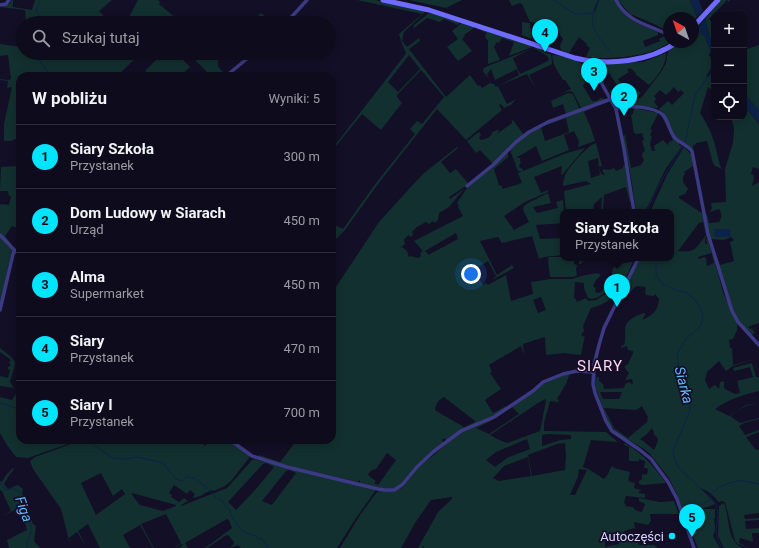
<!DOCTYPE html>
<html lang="pl">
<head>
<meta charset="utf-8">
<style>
  :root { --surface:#0e0b1c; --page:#171425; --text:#f1f3f6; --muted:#9b9ba3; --line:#2e2b3b; --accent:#00e5ff }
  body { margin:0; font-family:Roboto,sans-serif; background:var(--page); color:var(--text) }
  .controls { position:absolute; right:12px; top:12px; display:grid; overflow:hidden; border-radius:8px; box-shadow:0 2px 10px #0003 }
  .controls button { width:36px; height:36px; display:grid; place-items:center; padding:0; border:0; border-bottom:1px solid var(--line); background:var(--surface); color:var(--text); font:20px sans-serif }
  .compass { position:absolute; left:663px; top:12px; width:36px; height:36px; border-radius:50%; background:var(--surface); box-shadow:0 2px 10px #0003; rotate:320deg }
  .you { position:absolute; left:471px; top:274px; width:14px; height:14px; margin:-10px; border:3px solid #fff; border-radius:50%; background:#1a73e8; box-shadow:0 0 0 6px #1a73e833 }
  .badge { display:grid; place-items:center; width:26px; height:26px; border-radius:50%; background:var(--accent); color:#111; font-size:13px; font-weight:700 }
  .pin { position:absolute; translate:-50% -33px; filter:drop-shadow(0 1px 2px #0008) }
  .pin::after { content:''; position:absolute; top:21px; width:14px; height:12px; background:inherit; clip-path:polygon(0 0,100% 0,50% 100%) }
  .popup { position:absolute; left:560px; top:209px; width:114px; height:52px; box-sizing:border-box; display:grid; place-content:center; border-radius:8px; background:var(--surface); filter:drop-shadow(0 1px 3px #0005); font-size:13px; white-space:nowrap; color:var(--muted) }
  .popup b { font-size:15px; color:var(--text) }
  .popup::after { content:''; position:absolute; left:50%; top:100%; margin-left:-8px; border:8px solid transparent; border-top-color:var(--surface) }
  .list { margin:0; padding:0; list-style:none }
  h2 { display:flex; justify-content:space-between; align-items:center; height:52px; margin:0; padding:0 16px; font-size:17px }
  h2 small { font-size:13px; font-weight:400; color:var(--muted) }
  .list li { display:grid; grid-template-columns:26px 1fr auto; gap:12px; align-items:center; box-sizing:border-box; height:64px; padding:0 16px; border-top:1px solid var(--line) }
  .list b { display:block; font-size:15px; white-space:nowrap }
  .list p { margin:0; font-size:13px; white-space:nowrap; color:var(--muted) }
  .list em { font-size:13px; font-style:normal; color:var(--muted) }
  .icon { flex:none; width:22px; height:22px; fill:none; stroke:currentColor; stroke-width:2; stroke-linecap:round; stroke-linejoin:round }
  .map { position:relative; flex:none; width:759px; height:548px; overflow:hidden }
  .search { position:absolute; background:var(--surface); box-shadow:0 2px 10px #0003; left:16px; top:16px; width:320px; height:44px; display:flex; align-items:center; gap:10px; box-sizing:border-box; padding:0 14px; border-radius:22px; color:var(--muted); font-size:15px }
  .panel { position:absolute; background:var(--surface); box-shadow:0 2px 10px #0003; left:16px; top:72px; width:320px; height:372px; border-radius:12px }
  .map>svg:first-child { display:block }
  .green { fill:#12302f; fill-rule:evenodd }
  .water { fill:#0c2248 }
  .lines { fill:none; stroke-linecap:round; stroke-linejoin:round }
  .stream { stroke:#0c2248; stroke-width:1 }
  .street { stroke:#3d3a85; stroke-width:3.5 }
  .secondary { stroke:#6f6bff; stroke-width:5 }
  .poi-dot { fill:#00e5ff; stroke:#130f26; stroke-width:1.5 }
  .labels { text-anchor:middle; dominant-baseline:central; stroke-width:3.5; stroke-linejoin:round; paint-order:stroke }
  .poi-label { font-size:13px; fill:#d9d4ff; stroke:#130f26; text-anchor:end }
  .water-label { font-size:14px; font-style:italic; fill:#62b6ff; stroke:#130f26 }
  .quarter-label { font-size:15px; letter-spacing:1px; fill:#ffd6f0; stroke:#130f26 }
</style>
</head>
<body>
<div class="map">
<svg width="759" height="548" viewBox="0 0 759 548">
  <rect width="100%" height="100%" fill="#130f26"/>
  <g class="green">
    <path d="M12 0H13V7L32 10 35 0H112L99 11 110 23H26L25 10 0 7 9 4Z"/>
    <path d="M138 0H158L160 2 159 4 177 19 173 23H126Z"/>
    <path d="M357 0H375L426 11 404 32 402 41 407 47 419 38 420 41 409 49 446 97 470 75 478 86 480 85 482 88 490 83 494 84 496 87 519 75 517 69 495 80 491 69 487 74 489 78 484 73 483 71 484 68 488 66 531 49 513 58 520 74 548 61 549 59 547 56 534 48 535 46 543 51 544 53 551 54 552 64 529 75 536 89 527 74 498 86 507 104 516 99 511 105 504 108 501 104 499 105 502 110 466 140 437 109 378 184 345 230 332 243V224L343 229 376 183 415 134 410 129 417 121 422 124 444 97 421 70 397 95V97L402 103 381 130 362 114 332 151V149L404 56 406 53 402 44 399 34 422 14ZM409 55 420 69 398 92 388 82Z"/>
    <path d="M409 0H462L446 8Z"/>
    <path d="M509 0H598L594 10 595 12 599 0H615C625 20 639 24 658 32V35L643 41 645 47 660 41 659 39 666 35 669 37 670 42C651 57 609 60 586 57L590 48 586 45 587 44 579 37 569 53 561 50 560 46 563 39 555 28 547 32V40L544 44 538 42 539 38H544L545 36 541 35 544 26 542 24 530 22 522 4 520 3 512 6Z"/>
    <path d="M618 0H690L697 17 693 21V18H669V32L652 23 630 14Z"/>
    <path d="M721 0H730L729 2 727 0 709 19 714 24V45L710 38 705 19Z"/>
    <path d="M430 12 460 21 458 25 444 19 440 22 427 18 414 28 413 26Z"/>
    <path d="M261 13 270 21 269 23H252Z"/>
    <path d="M463 22 475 26 474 28 464 35 465 36 462 39 472 51 458 61 447 47 458 39 452 31Z"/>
    <path d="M522 22 530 23 532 39 522 35Z"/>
    <path d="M698 26 705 37 711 52 709 54C714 65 712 67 706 77H708L714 71V92L708 87 700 113C712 130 716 147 720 166L722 169 715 166 713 163 707 141 696 143 694 146 693 144V149L675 136 663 113 659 109 668 101 672 105 684 93 681 90 678 92 674 87 666 95 660 90 654 96 656 99 654 102 658 107 657 108 628 105 642 97 661 72 666 63 668 51 680 42H693V31Z"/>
    <path d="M477 28 532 45V47L509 56 514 42 502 38 499 43 497 42 494 47 500 60 488 64V40L486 39 485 35 487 33 477 29Z"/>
    <path d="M23 42V53H141L117 76H20V137L11 141H4V124L12 87 7 88 8 81 0 80V79L8 80 11 79 8 55 0 56V44L22 47Z"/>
    <path d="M759 45V111L744 93V50Z"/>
    <path d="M163 53H176L190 67 180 76H150L145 71Z"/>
    <path d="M203 53H221L218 56V66L225 75 211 76 196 61Z"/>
    <path d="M666 53C667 64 657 77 649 85L635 74 636 73 630 68 627 70 629 72 618 79 629 96V91L633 94 636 89 641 93 635 99 626 104 616 101 609 91 618 87 607 69 603 67 597 71 595 69 598 64 643 62Z"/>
    <path d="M552 55C570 56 585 62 595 77L586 81 583 86 592 101H596L601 98 605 99 600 102 581 108 573 92 569 91 560 94 571 89 565 80H563L554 65Z"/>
    <path d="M568 93 573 94 580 110 566 114 563 104 553 108 551 101Z"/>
    <path d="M597 106 584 112 591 128 595 141 578 147 579 141 574 131 564 135 569 150 542 161 536 146 516 158H520V161L521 162 519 166 520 168 523 169V171L564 154 585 148 563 174 561 175 562 166 534 177 541 193 548 190V192L525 202 504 216 514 230 529 222 523 210 524 206 528 203 548 193 551 203 533 207 537 213 558 208 556 202 563 200 564 212H563V223L536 225 540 239 563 238V255L544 257 539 259 532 236 502 243 498 237 480 241 497 275 512 265 514 268 492 280 496 276 488 261 474 270 483 285 486 283 488 285 506 275 511 301 533 294 531 282 550 279H572L581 276 597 273 601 275 595 281V282L593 286 596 289 595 291 597 293 601 292 605 287H607L612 283 622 284 619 292H614L611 289C603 293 597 301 588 298L584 288V283L575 282 574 298 576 299 577 302 586 298 588 301 596 300 610 291 612 292 614 296C608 302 599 306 591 308L583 326 584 331 581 335 585 337 584 339 581 355 564 353 546 355 545 337 523 344 524 355 521 346 489 365 492 372 490 373 501 389 485 400 493 413 506 406 507 408 447 441 444 438 442 440 444 443 399 487C385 491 373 486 360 483V479L358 482 288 466 258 457 259 455 280 462 297 440H332V293L379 222 408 190 424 173 457 147 458 148 441 162 450 173 456 169 469 184 449 197 450 199 464 189 449 207 439 213 438 220 435 223 433 221 429 224 426 222 417 227 412 232 413 235 411 237 408 235 404 240 405 244 399 249 402 247 407 251 409 257 411 256 418 258 421 256 420 253 423 251 414 241 463 216 458 207 459 205 457 203 467 188 508 151V157L494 169 499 185 502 186V189L522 183 518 173 522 171H518L510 150 520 140 541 126ZM566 118 569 132 545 141 541 127ZM456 233 458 239 430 254 429 255 425 251ZM541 297 546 310 538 313 533 300ZM444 397 475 421V422L464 427 438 412 435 410C436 404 438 400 444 397ZM387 453 396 460 378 485 374 483 376 481 370 477 368 474 372 470 376 469Z"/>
    <path d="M744 106 756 120 759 125V168L758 169 753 167 751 174 753 175 754 177 752 186 759 182V323L748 327 750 329 759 327 752 329 755 333 751 335 738 320 733 310 716 257H717L720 265 734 261 730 242 734 240 731 237 724 240 711 239 705 214H707L709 223 719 222C722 218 722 213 719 209L710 212 712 208 711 203 726 202 725 169 733 143 734 128 731 117H744Z"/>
    <path d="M634 108 654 112 659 114H658L650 129 652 130 650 136H652L650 144 652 151H655L654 146 663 140 668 145 669 142 673 140 662 116 679 143V145L682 146 665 170 645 212H636L632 183 623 136 625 135 631 168 641 165 644 160 642 156 643 152 645 151 642 141 644 140 642 133 637 134 634 133 631 115 633 114Z"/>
    <path d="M513 120 524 135 493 164 480 150 476 153 467 141 479 132 481 135 479 138 481 140 488 138 492 134V132L498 130 499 131 497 134 512 123V121Z"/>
    <path d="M596 143 602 166 599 167 601 174 605 175 603 172V169L609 170 614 168 616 171 623 168V166L625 165 631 202H630L626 187 604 195 603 212H601L602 197 594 204 593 212H566L564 191 591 184 586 181 563 186C563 182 564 177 566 173 572 164 587 146 596 143ZM598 158 600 175 591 178 588 161Z"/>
    <path d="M684 147 691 154 693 166 684 172 685 174 683 177V182L688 189 685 194 679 196V198L703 214 707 236 705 238V244H707L706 239 707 238 712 253 698 257 699 259 704 257 706 258 707 266 714 263 712 255H713L723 292 737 323V330L733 339 729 340 730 348H732L733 365 759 358 733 366 726 371 719 361 707 372 705 380 709 389 715 385 719 389 720 382 724 381V387L725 389 735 394 740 393 737 381 753 377 750 367 734 371 733 368 752 363 756 377H759V391C743 395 729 399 715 409L729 416 746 405 759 403 746 406 737 411 730 416 740 423 759 418V419L744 423 739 426 745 435 759 430V432L746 437 755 449 759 450V513L744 515 745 519 759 518V520L745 521 746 529 759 528V533H752L753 542 740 538 739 543 749 548 738 544 735 541 725 502 722 501 718 502C715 496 707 490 700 488L713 501 715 504C705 509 696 508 688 516V527L678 497 669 478 650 454 644 449 618 434 609 424 596 389 594 374H596V381L597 377H599V381L603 384 604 389 624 388 625 384 629 382 630 383 633 384 632 379 625 380 629 373 625 368V366L628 364 633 353V351L628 350 627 346 621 348V346L624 345C626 339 625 334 625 328 626 320 638 314 645 313V315L642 320C653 315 658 311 659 299L655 294 654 296 646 295V293H645L646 287 636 286 631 291H626L624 297 623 294 639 258H671V212H650L667 175ZM703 222 706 235C696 248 696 253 678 251L699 223ZM600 392H622L619 399H603ZM642 406 648 417 647 422 628 438 614 428 604 408 636 410ZM652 428 655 436 657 437 658 441 654 450 643 441 640 439 647 434Z"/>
    <path d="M20 166V223L18 228 12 226 5 236 12 245H11L0 234V205L1 204 9 205 11 196H9L8 191H0L1 167Z"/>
    <path d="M0 237 12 250 0 306Z"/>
    <path d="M549 257H563V258L587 259 588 260 586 261 584 260 581 264H579V261H574V264L577 265 576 269 577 275 574 277H550L548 261 549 259H547Z"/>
    <path d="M631 262H633L624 282H611V280L613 279C609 264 619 264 631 262Z"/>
    <path d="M0 348C20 364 16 359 10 382L14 388 0 386V376L8 378 10 370 8 369V367L11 365 9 363 11 360 0 352Z"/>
    <path d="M570 373 566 384 557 399 559 400 558 402 550 401 544 423V431L606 432 618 442 591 440 583 467 590 470 604 479 608 474 611 467 613 466 614 468 630 472 628 481 635 483 634 488 643 491H639V493L645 494V498L626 496 624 503 626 504 625 506 633 507 635 510 642 512 645 504 639 501V498L660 502 674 501 679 514H650L651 521 648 525 634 522 635 528 624 531 626 539 636 535 639 545H654L658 548H424L423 546H422L423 548H418L438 512 452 499V497L431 500 415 523 401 548H340L360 515 376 493 379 491H393L402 488 417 469 461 432 494 418 546 381ZM545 399 546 401 540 431 507 443 497 439 490 435 538 403ZM512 407 519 414 489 434 476 428 491 421ZM549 434 571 435V439L560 440 542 446V435ZM527 439 530 449 507 458 495 467 486 460 496 452ZM565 443 566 456 565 470 532 476 528 455 557 444ZM528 457 531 476 499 481 493 478 504 466ZM579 469 587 470 575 495H570L578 477ZM605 534H616V536H618L619 544 605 547Z"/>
    <path d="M18 391 20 392V440H79L28 458 16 457 7 445 0 433V397L12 400Z"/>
    <path d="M82 440H199L205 446 211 440H229L250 455 249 458 231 481 225 486 214 491 212 490 203 494V495L194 498 193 497 195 494 190 490 187 494 174 485 169 493 172 495 171 497 179 502 184 498 188 501 181 505V506L227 488 253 459 376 490 356 518 337 548H241L238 545 229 548 234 544V542L228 535 225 536 207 548H205L232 528 229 520 227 519 185 543 188 548H179L183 545 182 544 174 548 181 543 166 514 141 524 154 548H153L140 525 123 535 130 548H100L88 524 78 531 87 548 77 532 69 538 71 548 61 509 33 469 30 461 35 457ZM266 463 274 467 256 489 236 510 228 502 263 464ZM289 470 296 473 272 505 262 501 286 471ZM101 473 113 496 122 489 125 494 96 515 81 483ZM132 493 176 505V506L163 511 140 505 132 495Z"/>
    <path d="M625 443C645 456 652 464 666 483L643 485 639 484V481L642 479V474L645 475 647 474 648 470 647 468H644L645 461 639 459V461H629V447L624 445Z"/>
    <path d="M13 468 14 469 7 478 8 479 6 480 4 484 8 489 18 485 23 489 22 493 33 524 36 526 34 541 40 548H9L7 540 27 530 21 509 19 508 0 517 11 511 2 491 0 490V481L2 482 6 475Z"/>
    <path d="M724 503C730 517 726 541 743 548H724L718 536 719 506Z"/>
    <path d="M701 509H715V518L714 519C715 525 716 531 713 536L720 548H698L692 534 690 533 689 520 690 515Z"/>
  </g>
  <g class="water">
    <path d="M690 0H699L703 11 697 17Z"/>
    <path d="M705 19 710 38 714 45V62L705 37 700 33V28L698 26Z"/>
    <path d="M744 93 759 111V123L744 106Z"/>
    <path d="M714 229H731L730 232 731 237H716L714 236Z"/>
  </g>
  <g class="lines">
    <g class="stream">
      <path d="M40 0 36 11 45 23"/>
      <path d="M553 0 575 14 594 13"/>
      <path d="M598 0C585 26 597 34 611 53"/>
      <path d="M39 53 40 62 51 76"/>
      <path d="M685 143 695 95 714 69"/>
      <path d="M647 212C655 188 670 167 683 146"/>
      <path d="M656 258V275L663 284 678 291 685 292 694 299 700 307 703 317 701 325 686 339 677 354 680 377 689 397 690 410 673 451 675 460 679 468 715 502 718 514 716 532 718 541 722 548"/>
      <path d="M0 403 8 405 20 410"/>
      <path d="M86 440 113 458 125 459 137 457 164 463C168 470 174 481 183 481L186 477 195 478 212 492"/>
      <path d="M744 481 759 484"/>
      <path d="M0 483 6 490C9 490 13 488 15 489 21 491 23 504 24 509 26 515 31 520 31 530 31 537 25 541 27 548"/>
      <path d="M213 493 215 497 223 501 225 506 230 511 233 519 242 531 256 536 258 540 261 538 269 548"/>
      <path d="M709 495C714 493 717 488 722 486 728 483 738 480 744 481"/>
      <path d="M697 508 712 498"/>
    </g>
    <g class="street">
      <path d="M616 0C628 23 648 24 669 35"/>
      <path d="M0 5 6 4 9 0"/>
      <path d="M286 23 307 0"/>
      <path d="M589 61 616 109 624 149 634 212"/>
      <path d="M226 76 254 53"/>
      <path d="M616 109C626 104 655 107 663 115 669 122 669 131 675 138 680 143 687 145 692 151L708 234 732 311 738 322 759 345"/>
      <path d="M467 186 493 165 516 142 529 132 548 122 611 99"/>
      <path d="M0 235 20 256"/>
      <path d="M638 258 637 261 604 328 599 345 594 365 593 384 595 393 606 421 612 431 640 450 651 459 668 482 677 499 694 548"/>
      <path d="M0 310 14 250"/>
      <path d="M230 440 252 456 287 467 378 489 385 490H394L402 485 417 467 433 452 461 431 494 417 533 391 543 382 563 374 577 371 593 372"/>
    </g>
    <g class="secondary">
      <path d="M383 0 429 10 575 58C607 66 650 62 677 42"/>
      <path d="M693 27 718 0"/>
    </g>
  </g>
  <circle class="poi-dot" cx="672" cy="536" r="4"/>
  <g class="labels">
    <g class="poi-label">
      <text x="664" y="536">Autoczęści</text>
    </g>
    <g class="water-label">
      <text transform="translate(684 385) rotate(76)">Siarka</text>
      <text transform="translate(24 509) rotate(70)">Figa</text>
    </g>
    <g class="quarter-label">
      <text x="600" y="366">SIARY</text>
    </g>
  </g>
</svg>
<div class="controls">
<button>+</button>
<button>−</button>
<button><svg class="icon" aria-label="locate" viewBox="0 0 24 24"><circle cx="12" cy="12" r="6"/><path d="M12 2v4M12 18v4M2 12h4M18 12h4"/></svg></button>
</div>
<svg class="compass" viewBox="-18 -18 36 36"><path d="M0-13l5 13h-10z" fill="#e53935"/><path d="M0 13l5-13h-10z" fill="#9b9ba3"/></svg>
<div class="you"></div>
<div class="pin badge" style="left:617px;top:307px">1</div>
<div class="popup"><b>Siary Szkoła</b>Przystanek</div>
<div class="pin badge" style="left:624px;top:116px">2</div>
<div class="pin badge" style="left:594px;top:91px">3</div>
<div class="pin badge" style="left:545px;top:52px">4</div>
<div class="pin badge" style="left:692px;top:537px">5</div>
<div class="search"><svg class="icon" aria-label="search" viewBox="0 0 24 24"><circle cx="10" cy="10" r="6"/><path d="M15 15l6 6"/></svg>Szukaj tutaj</div>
<section class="panel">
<h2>W pobliżu<small>Wyniki: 5</small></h2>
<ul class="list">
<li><span class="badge">1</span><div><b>Siary Szkoła</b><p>Przystanek</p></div><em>300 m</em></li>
<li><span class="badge">2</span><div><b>Dom Ludowy w Siarach</b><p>Urząd</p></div><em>450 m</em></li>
<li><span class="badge">3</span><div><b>Alma</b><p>Supermarket</p></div><em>450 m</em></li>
<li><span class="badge">4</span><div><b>Siary</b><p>Przystanek</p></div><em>470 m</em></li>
<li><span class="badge">5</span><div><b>Siary I</b><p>Przystanek</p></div><em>700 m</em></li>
</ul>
</section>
</div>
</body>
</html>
